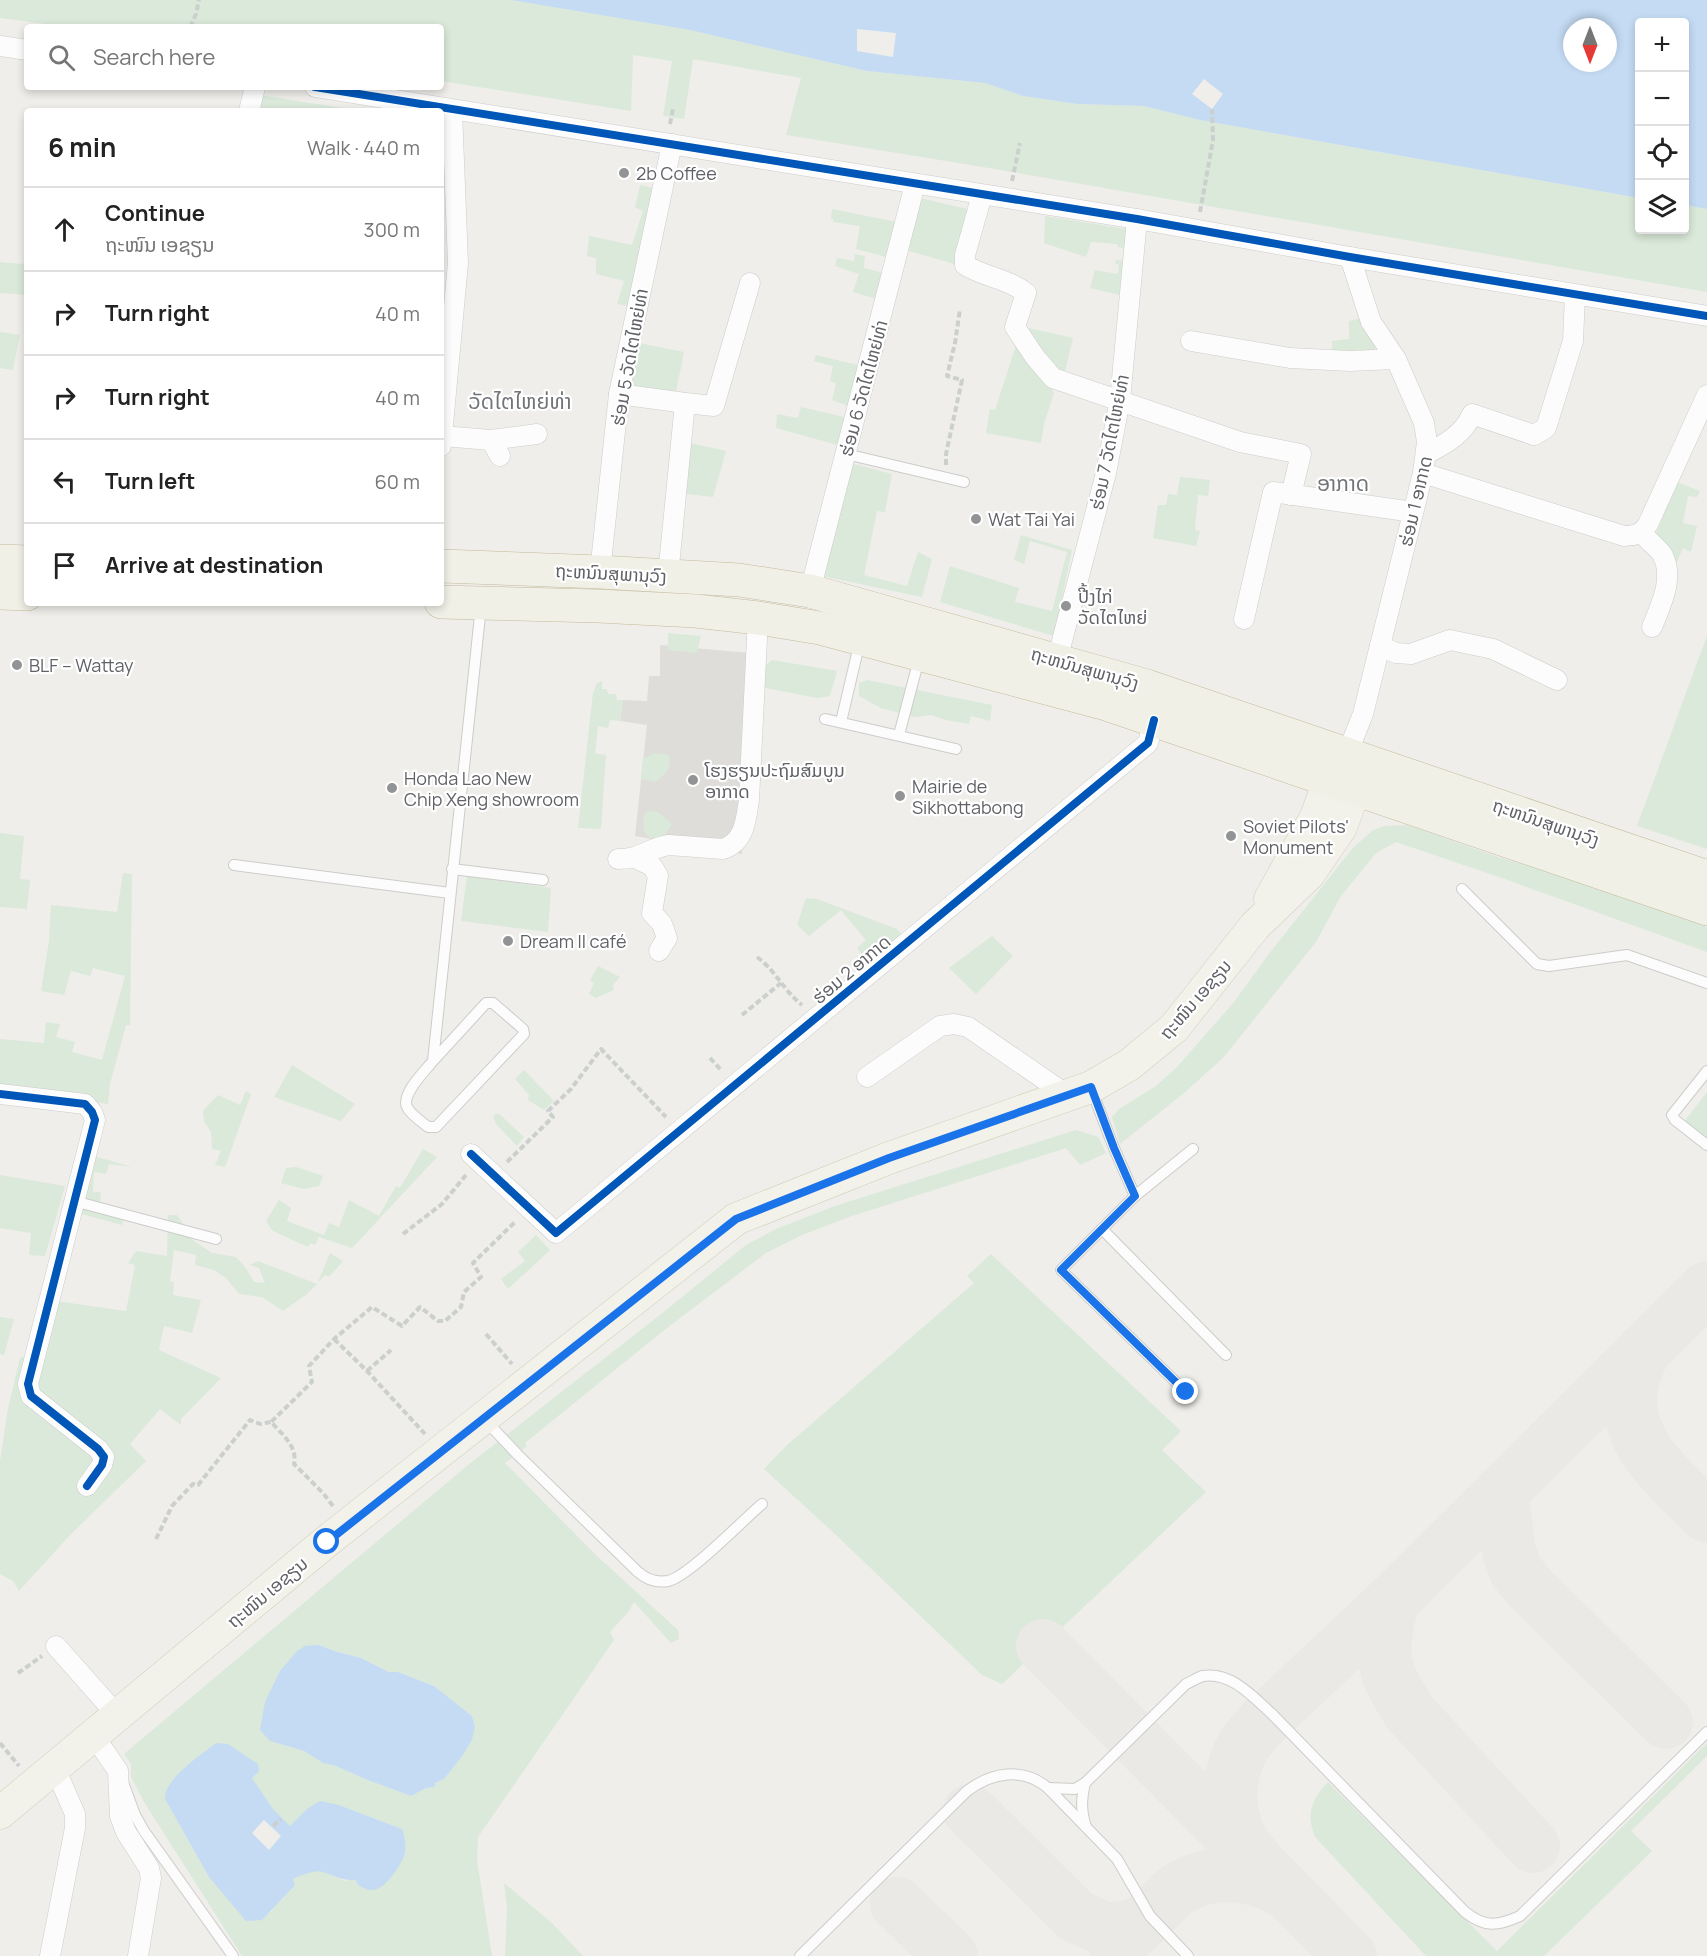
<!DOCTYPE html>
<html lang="en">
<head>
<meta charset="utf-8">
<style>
  :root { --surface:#fff; --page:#f2f2f2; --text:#222; --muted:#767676; --line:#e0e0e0 }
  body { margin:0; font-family:Manrope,"Noto Sans Lao",sans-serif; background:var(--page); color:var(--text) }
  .controls { position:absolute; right:18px; top:18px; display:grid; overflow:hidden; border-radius:6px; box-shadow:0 3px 9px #0003 }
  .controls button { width:54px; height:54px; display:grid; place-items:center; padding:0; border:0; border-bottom:2px solid var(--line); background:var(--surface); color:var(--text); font:30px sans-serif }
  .compass { position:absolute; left:1563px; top:18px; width:54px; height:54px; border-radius:50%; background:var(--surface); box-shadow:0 3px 9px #0003; rotate:180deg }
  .stop { position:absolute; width:18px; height:18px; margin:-14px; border:4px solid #1a73e8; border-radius:50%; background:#fff }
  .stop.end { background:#1a73e8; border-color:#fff; box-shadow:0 2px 6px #0008 }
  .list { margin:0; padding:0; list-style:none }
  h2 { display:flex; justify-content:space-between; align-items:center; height:78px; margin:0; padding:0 24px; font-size:26px }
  h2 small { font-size:20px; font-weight:400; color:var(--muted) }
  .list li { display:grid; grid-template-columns:39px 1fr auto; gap:18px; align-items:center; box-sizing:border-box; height:84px; padding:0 24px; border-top:2px solid var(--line) }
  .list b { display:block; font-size:22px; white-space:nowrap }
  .list p { margin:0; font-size:20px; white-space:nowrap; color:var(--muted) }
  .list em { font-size:20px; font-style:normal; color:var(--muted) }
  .icon { flex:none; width:33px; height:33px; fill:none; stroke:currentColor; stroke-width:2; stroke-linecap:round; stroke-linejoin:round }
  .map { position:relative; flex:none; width:1707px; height:1956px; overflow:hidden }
  .search { position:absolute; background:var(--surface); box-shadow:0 3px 9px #0003; left:24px; top:24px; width:420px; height:66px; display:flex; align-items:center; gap:15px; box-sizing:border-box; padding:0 21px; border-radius:6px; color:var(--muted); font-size:22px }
  .panel { position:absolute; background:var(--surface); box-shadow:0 3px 9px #0003; left:24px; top:108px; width:420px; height:498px; border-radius:6px }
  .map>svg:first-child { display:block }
  .education { fill:#dfddd9 }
  .green { fill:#dae9d9; fill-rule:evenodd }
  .water { fill:#c4dbf3; fill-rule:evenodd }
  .pier { fill:#efeeea }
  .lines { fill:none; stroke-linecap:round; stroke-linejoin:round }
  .taxiway { stroke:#eae9e6; stroke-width:54 }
  .service-casing { stroke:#cccccb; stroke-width:12 }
  .minor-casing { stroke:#cccccb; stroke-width:21 }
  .primary-casing { stroke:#d4cfbb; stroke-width:33 }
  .trunk-casing { stroke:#c4ba9a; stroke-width:34 }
  .path { stroke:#cbcfcd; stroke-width:4; stroke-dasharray:6 3; stroke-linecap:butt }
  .service { stroke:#fdfcfc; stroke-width:10 }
  .minor { stroke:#fdfcfc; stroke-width:20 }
  .primary { stroke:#f3f2ea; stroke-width:32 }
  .trunk { stroke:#f1f0e7; stroke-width:33 }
  .cycleway-casing { stroke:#fff; stroke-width:11 }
  .cycleway { stroke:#0057b8; stroke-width:8 }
  .route { stroke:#1a73e8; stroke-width:8 }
  .poi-dot { fill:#929395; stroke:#fff; stroke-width:2 }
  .labels { text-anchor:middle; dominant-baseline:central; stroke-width:4.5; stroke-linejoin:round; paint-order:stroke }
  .poi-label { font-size:18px; fill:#606267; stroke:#fff; text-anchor:start }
  .street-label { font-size:18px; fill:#606267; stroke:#fff }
  .quarter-label { font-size:21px; fill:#717479; stroke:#fff }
</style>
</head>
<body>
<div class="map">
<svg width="1707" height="1956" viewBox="0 0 1707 1956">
  <rect width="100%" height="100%" fill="#efeeea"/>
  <path class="education" d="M660 645 750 653 742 854 635 836 647 725 620 721 623 700 647 701 649 676H660Z"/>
  <g class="green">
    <path d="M0 0H511L690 30 867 71 985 83 1023 96 1078 104 1144 106 1200 120 1639 198 1640 230H1684L1685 205 1707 209V292L977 166 786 135 801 78 693 59 684 119 663 116 672 61 633 55 631 111 441 81V27H69L0 18Z"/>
    <path d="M260 95 361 111H257Z"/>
    <path d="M640 185 654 188 629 306 617 304 624 281 596 274V258L587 256 589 236 632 245 643 211 635 207Z"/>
    <path d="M920 198 976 211 961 266 906 250Z"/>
    <path d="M832 209 897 222 890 258 856 249 860 226 833 222V219H831Z"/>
    <path d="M1045 216 1120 228 1130 231 1129 247 1119 295 1090 288 1095 270 1118 274 1119 265 1115 263 1116 260 1122 261 1124 248 1118 247 1117 244 1091 242 1086 257 1044 243Z"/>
    <path d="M855 254 865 256 864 268 887 274 880 300 853 292 859 274 835 266 837 258 854 261Z"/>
    <path d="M0 262 21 264 27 262V295L0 293Z"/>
    <path d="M1361 318 1378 340 1373 354 1332 351V341L1349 339V321Z"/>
    <path d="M1024 327 1073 338 1064 375Z"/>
    <path d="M0 332 20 335 13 370 0 368Z"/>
    <path d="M1018 339 1054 393 1044 424 1041 443 986 433 990 409 995 410Z"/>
    <path d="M639 343 684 352 675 397 631 390Z"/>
    <path d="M816 355 862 366 851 407 832 400 836 383 830 381 833 366 814 361Z"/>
    <path d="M801 407 848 418 841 446 776 428 777 414 798 418Z"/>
    <path d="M685 442 726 451 713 497 680 493Z"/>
    <path d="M850 463 892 474 885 512 877 511 864 575 907 586 918 552 932 559 922 597 822 576Z"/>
    <path d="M1180 477 1210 480 1208 496 1198 495 1195 530 1200 531 1196 546 1153 538 1158 505H1166L1168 494 1177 495Z"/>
    <path d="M1677 482 1700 491 1697 497 1688 496 1683 523 1697 526 1691 552 1683 548 1675 566 1654 538Z"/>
    <path d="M1021 535 1072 550 1054 636 940 602 950 566 1019 588 1015 602 1052 611 1067 552 1030 541 1024 564 1014 560Z"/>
    <path d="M668 633 701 636 697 653 668 650Z"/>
    <path d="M1707 636V849L1637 826Z"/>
    <path d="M772 660 837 671 830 696 818 698 765 688 759 671Z"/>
    <path d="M867 680 992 705 990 721 971 716 969 724 946 720 931 715 914 717 881 708 859 696V683Z"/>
    <path d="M602 681V689H607L608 694H616L617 700H623L620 721 610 720 608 728 598 726 595 753 606 755 601 829 578 828 593 693 597 683Z"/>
    <path d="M656 753 669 755C672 768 665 775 655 782L641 779 643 758Z"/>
    <path d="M648 811 658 812 672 824 662 840 650 838 644 832 643 817Z"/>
    <path d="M1408 825 1501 858 1571 877 1707 927V952L1502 878 1396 842 1376 853 1341 896 1316 942 1223 1058 1184 1093 1120 1144 1112 1117 1119 1109 1156 1086 1178 1066 1234 1002 1268 955 1352 849 1373 830 1385 826Z"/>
    <path d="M0 833 24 836 20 879 30 880 27 909 0 907Z"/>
    <path d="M123 873 132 874 130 1025H126L110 1084 108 1104 0 1087V1039L44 1043 46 1022 60 1024 56 1037 75 1042 72 1052 102 1060 125 976 93 968 90 976 71 971 64 995 41 991 49 941 51 905 117 912Z"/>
    <path d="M467 876 551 888 548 932 461 921Z"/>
    <path d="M806 898 817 899 897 929 905 938 865 971 857 959 862 955 857 948 866 940 841 910 809 936 797 925Z"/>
    <path d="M992 936 1013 956 976 994 949 968Z"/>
    <path d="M598 966 620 977 613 985 614 990 596 998 589 994 594 983 590 980Z"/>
    <path d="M292 1065 355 1104 341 1121 274 1097Z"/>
    <path d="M524 1070 554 1101 544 1110 528 1100 529 1095 515 1079Z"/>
    <path d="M246 1091 251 1094 225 1167 215 1165 221 1151 212 1149 211 1132 204 1121 203 1111 218 1095 240 1105Z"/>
    <path d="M1707 1092V1138L1685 1121Z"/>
    <path d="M498 1113 524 1137 517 1146 496 1124 493 1116Z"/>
    <path d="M1076 1130 1098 1137 1106 1153 1080 1165 1066 1148 852 1216 802 1235 766 1253 663 1331 525 1443 527 1446 505 1463 597 1556 678 1630 679 1639 671 1643 634 1602 629 1611 610 1632 614 1640 478 1837 477 1860 492 1956H242L144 1802 131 1777V1764L124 1754 468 1465 665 1311 746 1245 776 1229 835 1206ZM319 1645 334 1651 361 1658 389 1672H398L434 1686 472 1716 475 1727 472 1740 463 1755 444 1779 435 1783 434 1787 426 1788 411 1796 365 1779 336 1766 323 1763 304 1751 270 1741ZM251 1778 273 1809 290 1827 339 1805 402 1829 404 1836V1855L345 1881 325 1871 318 1870 305 1873 293 1879 284 1897 276 1904 271 1912 209 1877 165 1799V1793Z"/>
    <path d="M423 1149 437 1157 352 1248 319 1237 315 1245 310 1243 308 1247 273 1231 266 1221 279 1200 291 1208 287 1221 324 1235 329 1223 339 1227 349 1200 379 1216 396 1186 400 1188Z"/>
    <path d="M90 1155 132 1167 109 1164 106 1174 94 1172 93 1192H101L100 1203 126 1209 122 1225 78 1213Z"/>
    <path d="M296 1167 323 1176 319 1186 304 1189 281 1183 286 1168Z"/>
    <path d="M0 1175 65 1186 45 1256 29 1255 31 1233 0 1228Z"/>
    <path d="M168 1215H177L183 1224 187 1236 212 1253 236 1257 246 1268 254 1282 265 1283 259 1268 250 1265 258 1261 317 1284 307 1294 283 1311 262 1297 239 1294 226 1278 214 1270 195 1265 196 1255 174 1250 170 1281 174 1282 173 1295 201 1300 192 1333 164 1326 159 1350 221 1378 181 1419V1425L160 1409 130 1444 146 1461 71 1534 19 1591 13 1581 0 1574V1461L8 1408 20 1358 28 1355 41 1299 126 1311 135 1265 128 1263 136 1251 167 1256Z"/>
    <path d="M536 1235 550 1250 508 1289 501 1279 525 1261 518 1252Z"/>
    <path d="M330 1253 343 1261 329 1277 325 1275 318 1282Z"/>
    <path d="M991 1254 1181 1431 1162 1450 1206 1492 1002 1684 982 1675 835 1534 764 1469 786 1446 974 1283 967 1276Z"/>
    <path d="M0 1317 14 1319 4 1355 0 1354Z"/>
    <path d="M1707 1743V1756L1631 1831 1652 1851 1544 1956H1426L1315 1837C1306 1814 1311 1800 1328 1782L1497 1951Z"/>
    <path d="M504 1883 552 1923 583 1956H505L507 1908Z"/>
  </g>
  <g class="water">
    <path d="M511 0H1707V209L1685 205 1684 22H1640L1639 198 1200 120 1144 106 1078 104 1023 96 985 83 867 71 690 30ZM1572 27H1608V63H1572Z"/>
    <path d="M319 1645 334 1651 361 1658 389 1672H398L434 1686 472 1716 475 1727 472 1740 463 1755 444 1779 435 1783V1787L426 1788 411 1796 365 1779 336 1766 323 1763 304 1751 270 1741 260 1730 265 1702 280 1671 297 1651 305 1646Z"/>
    <path d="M216 1743 228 1744 258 1764 259 1771 252 1778 273 1809 290 1826 307 1809 320 1801 339 1805 402 1829C405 1836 406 1845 405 1853 402 1864 384 1892 371 1890 367 1890 362 1887 358 1885L356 1880C326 1881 329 1861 293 1879L295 1885 262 1920 246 1921 209 1877 165 1799C163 1780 202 1754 216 1743Z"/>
  </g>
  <g class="pier">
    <path d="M857 29 896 33 893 57 857 51Z"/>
    <path d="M1204 79 1223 94 1212 109 1192 94Z"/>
    <path d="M264 1820 281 1836 269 1850 252 1833Z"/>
  </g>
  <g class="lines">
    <g class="taxiway">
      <path d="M1643 1351C1637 1367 1629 1383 1630 1400 1630 1450 1675 1483 1707 1516"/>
      <path d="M1501 1492 1509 1551 1516 1571 1530 1588 1666 1722"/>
      <path d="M1392 1601C1380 1656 1379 1665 1410 1713L1533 1846"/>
      <path d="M1043 1646 1350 1956"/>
      <path d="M970 1811 1076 1916 1100 1927 1113 1930 1143 1923"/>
      <path d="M1264 1869C1254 1857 1242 1846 1237 1831 1226 1803 1229 1767 1246 1742 1251 1735 1258 1728 1264 1721L1392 1601 1707 1288"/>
      <path d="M897 1904 951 1956"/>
      <path d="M1116 1948C1131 1934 1145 1920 1160 1906 1166 1900 1171 1894 1177 1890 1210 1868 1257 1872 1288 1894"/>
    </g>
    <defs>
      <g id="service">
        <path d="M846 454 964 482"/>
        <path d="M825 719 956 749"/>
        <path d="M841 722 860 641"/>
        <path d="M899 735 919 659"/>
        <path d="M234 865 450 893"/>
        <path d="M452 869 543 880"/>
        <path d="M1462 889 1537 964 1549 966 1627 955 1707 983"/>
        <path d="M433 1061 486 1003H493L523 1029 524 1034 436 1127H428C422 1122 410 1114 407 1107 401 1094 425 1071 433 1061L481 606"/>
        <path d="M1707 1071 1672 1115 1675 1120 1707 1145"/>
        <path d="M1092 1091 1114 1148 1135 1196"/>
        <path d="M74 1201 216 1239"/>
        <path d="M1102 1229 1226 1355"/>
        <path d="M1186 1392 1061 1270 1135 1196 1193 1149"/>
        <path d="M486 1421 517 1454 638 1572C646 1579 656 1583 668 1581 688 1577 743 1520 762 1504"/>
        <path d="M124 1785 135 1815 144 1831 233 1956"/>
        <path d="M1048 1788 1075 1789 1085 1783"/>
        <path d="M1086 1827C1081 1811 1081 1800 1085 1783L1186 1684C1191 1682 1198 1677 1203 1676 1231 1671 1254 1698 1272 1714L1465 1912C1485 1928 1498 1926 1520 1916L1707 1732"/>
        <path d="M800 1956 967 1791C992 1772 1023 1767 1048 1788L1117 1859 1150 1916 1188 1956"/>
      </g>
      <g id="minor">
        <path d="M0 46 27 50"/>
        <path d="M315 87 1137 219 1350 257 1707 316"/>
        <path d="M249 111 255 87"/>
        <path d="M982 195 965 255V265C984 277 1009 279 1026 293L1015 327 1035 357 1053 378 1240 442 1301 454 1291 495"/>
        <path d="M1191 341 1290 358 1350 361 1396 359"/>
        <path d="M619 394 685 403 668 576"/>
        <path d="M685 403 714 406 750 283"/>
        <path d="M442 436 491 440 537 434"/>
        <path d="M491 440 500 456"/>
        <path d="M441 446 458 263 452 110"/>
        <path d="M1426 454C1444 445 1464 434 1472 414L1534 435 1546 428 1573 341 1575 295"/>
        <path d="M1423 473 1624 536C1636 535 1641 535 1648 524L1707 395"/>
        <path d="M1642 533C1647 540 1657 547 1662 554 1675 577 1661 605 1652 627"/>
        <path d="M600 572 619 394 672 144"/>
        <path d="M810 591 915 184"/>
        <path d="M1244 619 1273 492 1413 512"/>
        <path d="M1380 646 1396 653 1411 654 1450 640 1493 649 1557 680"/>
        <path d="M1057 660 1106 473 1120 400 1137 219"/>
        <path d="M1347 754 1363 714 1423 473 1427 442 1424 423 1396 359 1371 322 1350 257"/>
        <path d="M635 858 652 866 658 876 652 913 662 924 667 938 659 951"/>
        <path d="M618 859C641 859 649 848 669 845L723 849C745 842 746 819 749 800L758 618"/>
        <path d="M867 1077 940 1026 954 1024 968 1027 1067 1095"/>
        <path d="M0 1094 85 1104 92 1112 95 1120 28 1384 31 1396 98 1449 104 1457 102 1465 87 1486"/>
        <path d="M471 1154 556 1233 1148 743 1154 720"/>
        <path d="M56 1646 118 1716"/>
        <path d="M94 1736 118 1771 120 1816 126 1832 149 1868 151 1878 138 1956"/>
        <path d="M50 1956 75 1828V1814L55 1768"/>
      </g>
      <g id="primary">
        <path d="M1270 899 1316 817 1338 755"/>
        <path d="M0 1813 327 1541 736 1219 889 1158 1091 1087 1129 1065 1174 1028 1255 926 1309 874 1341 827 1363 766"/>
      </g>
      <g id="trunk">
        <path d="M0 561 27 562"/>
        <path d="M441 566 600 572 739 580 810 591 1147 686 1707 877"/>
        <path d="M0 593 27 594"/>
        <path d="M441 602 598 606 696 611 758 618 820 628 1103 703 1707 909"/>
      </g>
    </defs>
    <use href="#service" class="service-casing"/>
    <use href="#minor" class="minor-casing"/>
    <use href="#primary" class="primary-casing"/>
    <use href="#trunk" class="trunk-casing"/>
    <g class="path">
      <path d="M190 27 196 14 199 0"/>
      <path d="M670 124 673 109"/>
      <path d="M1012 181 1020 143"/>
      <path d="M1200 212 1213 140 1212 109"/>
      <path d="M946 465V454L962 380 947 376 955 343 960 309"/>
      <path d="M757 957C777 972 783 990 802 1005"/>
      <path d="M742 1015 781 983"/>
      <path d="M710 1058 722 1071"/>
      <path d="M507 1162 553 1117 548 1111 571 1089 601 1049 666 1117"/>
      <path d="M403 1234 442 1204 466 1175"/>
      <path d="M486 1334 512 1364"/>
      <path d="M334 1339 367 1371 425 1434"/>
      <path d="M367 1371 391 1350"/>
      <path d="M333 1506 323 1493 294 1464C298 1447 282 1434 271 1422L312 1382 309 1366 334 1339 372 1307 402 1326 420 1307 438 1321H445L461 1307 464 1292 481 1277 473 1263 516 1221"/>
      <path d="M156 1539 172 1506 193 1484 198 1485 250 1420 260 1424 271 1422"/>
      <path d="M18 1673 42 1656"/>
      <path d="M0 1743 19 1766"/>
      <path d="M273 1826 281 1819"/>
    </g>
    <use href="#service" class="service"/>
    <use href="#minor" class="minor"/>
    <use href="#primary" class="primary"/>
    <use href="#trunk" class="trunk"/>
    <defs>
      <g id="cycleway">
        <path d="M315 87 1137 219 1350 257 1707 316"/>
        <path d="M0 1094 85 1104 92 1112 95 1120 28 1384 31 1396 98 1449 104 1457 102 1465 87 1486"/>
        <path d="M471 1154 556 1233 1148 743 1154 720"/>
      </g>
    </defs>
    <use href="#cycleway" class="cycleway-casing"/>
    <use href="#cycleway" class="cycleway"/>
  </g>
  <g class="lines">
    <path class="route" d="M327 1542 736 1219 889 1158 1091 1087 1114 1148 1135 1196 1061 1270 1186 1392"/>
  </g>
  <g class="poi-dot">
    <circle cx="624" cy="173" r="6"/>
    <circle cx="976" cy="519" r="6"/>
    <circle cx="1066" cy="606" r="6"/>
    <circle cx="17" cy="665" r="6"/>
    <circle cx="693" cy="780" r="6"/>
    <circle cx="392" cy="788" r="6"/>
    <circle cx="900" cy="796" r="6"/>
    <circle cx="1231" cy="836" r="6"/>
    <circle cx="508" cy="941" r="6"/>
  </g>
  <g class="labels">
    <g class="poi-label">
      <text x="636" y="173">2b Coffee</text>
      <text x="988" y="519">Wat Tai Yai</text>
      <text x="1078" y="596">ປີ້ງໄກ່<tspan x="1078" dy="21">ວັດໄຕໄຫຍ່</tspan></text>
      <text x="29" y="665">BLF – Wattay</text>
      <text x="705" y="770">ໂຮງຮຽນປະຖົມສົມບູນ<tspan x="705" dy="21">ອາກາດ</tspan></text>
      <text x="404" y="778">Honda Lao New<tspan x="404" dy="21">Chip Xeng showroom</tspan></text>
      <text x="912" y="786">Mairie de<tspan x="912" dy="21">Sikhottabong</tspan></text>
      <text x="1243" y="826">Soviet Pilots'<tspan x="1243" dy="21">Monument</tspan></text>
      <text x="520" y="941">Dream II café</text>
    </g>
    <g class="street-label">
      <text transform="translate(629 357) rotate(-80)">ຮ່ອມ 5 ວັດໄຕໄຫຍ່ທ່າ</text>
      <text transform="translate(863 388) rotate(-75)">ຮ່ອມ 6 ວັດໄຕໄຫຍ່ທ່າ</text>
      <text transform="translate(1109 442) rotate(-79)">ຮ່ອມ 7 ວັດໄຕໄຫຍ່ທ່າ</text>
      <text transform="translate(1415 501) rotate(-77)">ຮ່ອມ 1 ອາກາດ</text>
      <text transform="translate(611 573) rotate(3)">ຖະຫນົນສຸພານຸວົງ</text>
      <text transform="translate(1085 668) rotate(16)">ຖະຫນົນສຸພານຸວົງ</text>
      <text transform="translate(1546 822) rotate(19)">ຖະຫນົນສຸພານຸວົງ</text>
      <text transform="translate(851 969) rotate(-40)">ຮ່ອມ 2 ອາກາດ</text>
      <text transform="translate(1195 999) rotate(-49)">ຖະໜົນ ເອຊຽນ</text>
      <text transform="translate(267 1592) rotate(-40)">ຖະໜົນ ເອຊຽນ</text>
    </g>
    <g class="quarter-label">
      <text x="520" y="401">ວັດໄຕໄຫຍ່ທ່າ</text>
      <text x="1343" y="483">ອາກາດ</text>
    </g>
  </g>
</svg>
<div class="controls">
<button>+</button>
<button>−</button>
<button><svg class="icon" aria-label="locate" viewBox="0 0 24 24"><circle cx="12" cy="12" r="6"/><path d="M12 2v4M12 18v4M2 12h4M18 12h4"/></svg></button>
<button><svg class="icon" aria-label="layers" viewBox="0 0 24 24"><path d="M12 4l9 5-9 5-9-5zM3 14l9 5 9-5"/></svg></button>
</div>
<svg class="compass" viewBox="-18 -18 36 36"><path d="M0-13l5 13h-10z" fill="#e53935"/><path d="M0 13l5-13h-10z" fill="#767676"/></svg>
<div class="stop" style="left:327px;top:1542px"></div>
<div class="stop end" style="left:1186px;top:1392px"></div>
<div class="search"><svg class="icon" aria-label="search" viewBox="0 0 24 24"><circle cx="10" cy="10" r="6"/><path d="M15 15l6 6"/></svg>Search here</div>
<section class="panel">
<h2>6 min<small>Walk · 440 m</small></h2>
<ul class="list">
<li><svg class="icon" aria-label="ahead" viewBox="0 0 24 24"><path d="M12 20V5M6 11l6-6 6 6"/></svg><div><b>Continue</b><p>ຖະໜົນ ເອຊຽນ</p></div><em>300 m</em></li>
<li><svg class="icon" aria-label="right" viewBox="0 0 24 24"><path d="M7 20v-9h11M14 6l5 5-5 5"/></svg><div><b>Turn right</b></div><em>40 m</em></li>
<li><svg class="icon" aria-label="right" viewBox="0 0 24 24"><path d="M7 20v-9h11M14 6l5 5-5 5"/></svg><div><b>Turn right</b></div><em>40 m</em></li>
<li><svg class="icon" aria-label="left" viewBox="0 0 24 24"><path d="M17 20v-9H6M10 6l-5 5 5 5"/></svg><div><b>Turn left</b></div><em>60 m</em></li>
<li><svg class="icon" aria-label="arrive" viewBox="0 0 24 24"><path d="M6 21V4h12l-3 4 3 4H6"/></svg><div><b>Arrive at destination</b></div></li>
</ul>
</section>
</div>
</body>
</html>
